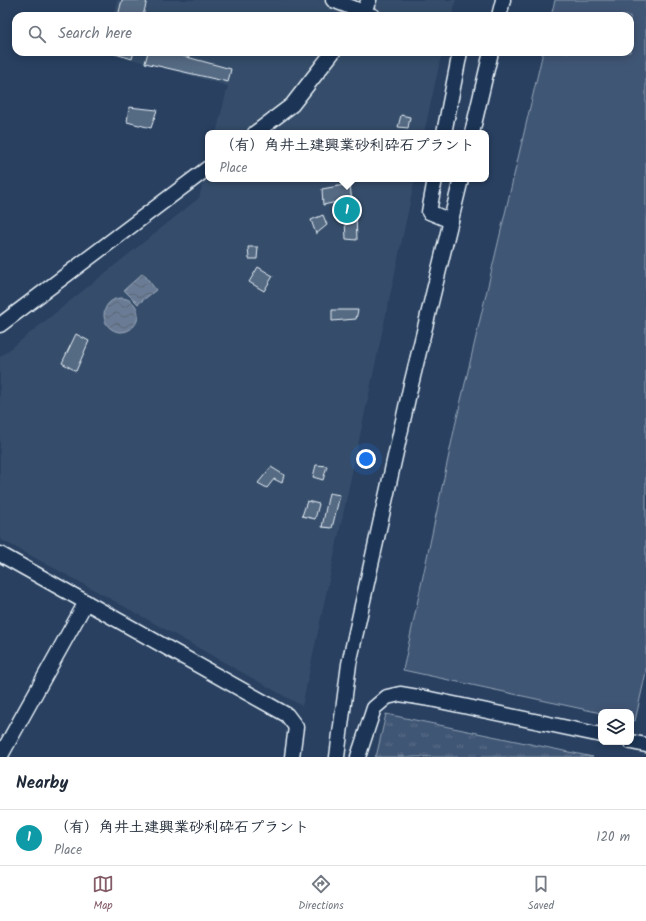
<!DOCTYPE html>
<html lang="en">
<head>
<meta charset="utf-8">
<style>
  :root { --surface:#fff; --page:#f2f2f3; --text:#1f2937; --muted:#747a83; --line:#e0e1e3; --accent:#845c67 }
  body { margin:0; font-family:Kalam,"Klee One",sans-serif; background:var(--page); color:var(--text) }
  .controls { position:absolute; right:12px; bottom:12px; display:grid; overflow:hidden; border-radius:8px; box-shadow:0 2px 10px #0003 }
  .controls button { width:36px; height:36px; display:grid; place-items:center; padding:0; border:0; border-bottom:1px solid var(--line); background:var(--surface); color:var(--text); font:20px sans-serif }
  .you { position:absolute; left:366px; top:459px; width:14px; height:14px; margin:-10px; border:3px solid #fff; border-radius:50%; background:#1a73e8; box-shadow:0 0 0 6px #1a73e833 }
  .badge { display:grid; place-items:center; width:26px; height:26px; border-radius:50%; background:var(--accent); color:#fff; font-size:13px; font-weight:700 }
  .pin { position:absolute; translate:-50% -50%; border:2px solid #fff; box-shadow:0 1px 4px #0006 }
  .popup { position:absolute; left:205px; top:130px; width:284px; height:52px; box-sizing:border-box; display:grid; place-content:center; border-radius:8px; background:var(--surface); filter:drop-shadow(0 1px 3px #0005); font-size:13px; white-space:nowrap; color:var(--muted) }
  .popup b { font-size:15px; color:var(--text) }
  .popup::after { content:''; position:absolute; left:50%; top:100%; margin-left:-8px; border:8px solid transparent; border-top-color:var(--surface) }
  .list { margin:0; padding:0; list-style:none }
  h2 { display:flex; justify-content:space-between; align-items:center; height:52px; margin:0; padding:0 16px; font-size:17px }
  h2 small { font-size:13px; font-weight:400; color:var(--muted) }
  .list li { display:grid; grid-template-columns:26px 1fr auto; gap:12px; align-items:center; box-sizing:border-box; height:56px; padding:0 16px; border-top:1px solid var(--line) }
  .list b { display:block; font-size:15px; white-space:nowrap }
  .list p { margin:0; font-size:13px; white-space:nowrap; color:var(--muted) }
  .list em { font-size:13px; font-style:normal; color:var(--muted) }
  .icon { flex:none; width:22px; height:22px; fill:none; stroke:currentColor; stroke-width:2; stroke-linecap:round; stroke-linejoin:round }
  .map { position:relative; flex:none; width:646px; height:757px; overflow:hidden }
  .search { position:absolute; background:var(--surface); box-shadow:0 2px 10px #0003; left:12px; right:12px; top:12px; height:44px; display:flex; align-items:center; gap:10px; box-sizing:border-box; padding:0 14px; border-radius:12px; color:var(--muted); font-size:15px }
  .sheet { height:108px; background:var(--surface) }
  nav { display:flex; justify-content:space-around; align-items:center; box-sizing:border-box; height:56px; border-top:1px solid var(--line); background:var(--surface); font-size:11px; color:var(--muted) }
  nav a { display:grid; justify-items:center; gap:2px }
  nav .on { color:var(--accent) }
  .map>svg:first-child { display:block }
  .built { fill:#364d6b }
  .park { fill:url(#park-tufts); stroke:#94a4b6 }
  .pitch { fill:#415774; stroke:#94a4b6 }
  .water { fill:url(#water-waves); stroke:#9dabbd }
  .building { fill:#556a83; stroke:#e8f1f8 }
  .lines { fill:none; stroke-linecap:round; stroke-linejoin:round }
  .minor-casing { stroke:#e8f1f8; stroke-width:17 }
  .minor { stroke:#1d3557; stroke-width:14 }
</style>
</head>
<body>
<div class="map">
<svg width="646" height="757" viewBox="0 0 646 757">
  <defs>
    <pattern id="park-tufts" width="24" height="20" patternUnits="userSpaceOnUse"><rect width="24" height="20" fill="#415774"/><path d="M3 7l-1-3M5 7V3M7 7l1-3M15 17l-1-3M17 17v-4M19 17l1-3" fill="none" stroke="#5c7089"/></pattern>
    <pattern id="water-waves" width="16" height="10" patternUnits="userSpaceOnUse"><rect width="16" height="10" fill="#6b7c95"/><path d="M0 5q4-4 8 0t8 0" fill="none" stroke="#5a6573"/></pattern>
  </defs>
  <rect width="100%" height="100%" fill="#294061"/>
  <filter id="ink" filterUnits="userSpaceOnUse"><feTurbulence type="fractalNoise" baseFrequency=".025" numOctaves="2"/><feDisplacementMap in="SourceGraphic" scale="8" xChannelSelector="R" yChannelSelector="G"/><feConvolveMatrix kernelMatrix="1 2 1 2 8 2 1 2 1" color-interpolation-filters="sRGB"/></filter>
  <g filter="url(#ink)">
    <g class="built">
      <path d="M117 0H456L452 16H113Z"/>
      <path d="M106 52H442L424 133H216L228 86Z"/>
      <path d="M208 164V179H415L302 706 102 594 0 539V357L199 198Z"/>
    </g>
    <path class="park" d="M386 714 593 757H375L377 753Z"/>
    <path class="pitch" d="M555 0H646V672L635 721 631 720V712H601V713L403 670 455 426 543 52H630V16H551Z"/>
    <g class="water">
      <path d="M143 273 156 290 138 304 124 290Z"/>
      <circle cx="121" cy="315" r="17"/>
    </g>
    <g class="building">
      <path d="M122 0H147L143 16H118Z"/>
      <path d="M109 52H134L132 59Z"/>
      <path d="M148 52H173L172 53 231 69 228 82 145 63Z"/>
      <path d="M129 107 157 110 151 128 127 122Z"/>
      <path d="M401 115 410 117 408 128 398 127Z"/>
      <path d="M350 184 352 203 356 215 357 240 346 239 345 220 342 217 337 202 323 205 322 189Z"/>
      <path d="M323 215 327 225 316 234 311 220Z"/>
      <path d="M248 247H258L257 259H249Z"/>
      <path d="M258 267 273 276 264 291 249 282Z"/>
      <path d="M332 310H358L356 319 332 321Z"/>
      <path d="M76 334 89 341 76 371 62 363Z"/>
      <path d="M316 465 327 466 323 480 313 477Z"/>
      <path d="M271 467 284 475 282 483 274 479 267 488 258 483Z"/>
      <path d="M329 493 340 495 332 528 322 527Z"/>
      <path d="M307 501 319 504 315 519 302 516Z"/>
    </g>
    <g class="lines">
      <defs>
        <g id="minor">
          <path d="M333 0 373 16"/>
          <path d="M361 16 369 0"/>
          <path d="M499 16 503 0"/>
          <path d="M255 133 292 105 333 52"/>
          <path d="M444 133 460 52"/>
          <path d="M472 133 491 52"/>
          <path d="M435 179 429 212 451 221"/>
          <path d="M0 325 208 168"/>
          <path d="M0 554 287 715 296 727 292 757"/>
          <path d="M631 742 646 745"/>
          <path d="M0 757 86 602"/>
          <path d="M337 757 349 664 410 389 461 179"/>
          <path d="M358 757 374 708 387 697 400 694 430 699 601 735"/>
        </g>
      </defs>
      <use href="#minor" class="minor-casing"/>
      <use href="#minor" class="minor"/>
    </g>
  </g>
</svg>
<div class="controls">
<button><svg class="icon" aria-label="layers" viewBox="0 0 24 24"><path d="M12 4l9 5-9 5-9-5zM3 14l9 5 9-5"/></svg></button>
</div>
<div class="you"></div>
<div class="pin badge" style="left:347px;top:210px;background:#0f9aa8">1</div>
<div class="popup"><b>（有）角井土建興業砂利砕石プラント</b>Place</div>
<div class="search"><svg class="icon" aria-label="search" viewBox="0 0 24 24"><circle cx="10" cy="10" r="6"/><path d="M15 15l6 6"/></svg>Search here</div>
</div>
<section class="sheet">
<h2>Nearby<small></small></h2>
<ul class="list">
<li><span class="badge" style="background:#0f9aa8">1</span><div><b>（有）角井土建興業砂利砕石プラント</b><p>Place</p></div><em>120 m</em></li>
</ul>
</section>
<nav>
<a class="on"><svg class="icon" aria-label="map" viewBox="0 0 24 24"><path d="M3 6l6-2 6 2 6-2v14l-6 2-6-2-6 2zM9 4v14M15 6v14"/></svg>Map</a>
<a><svg class="icon" aria-label="directions" viewBox="0 0 24 24"><path d="M12 3l9 9-9 9-9-9zM9 14v-3h6M13 9l2 2-2 2"/></svg>Directions</a>
<a><svg class="icon" aria-label="saved" viewBox="0 0 24 24"><path d="M7 4h10v16l-5-4-5 4z"/></svg>Saved</a>
</nav>
</body>
</html>
